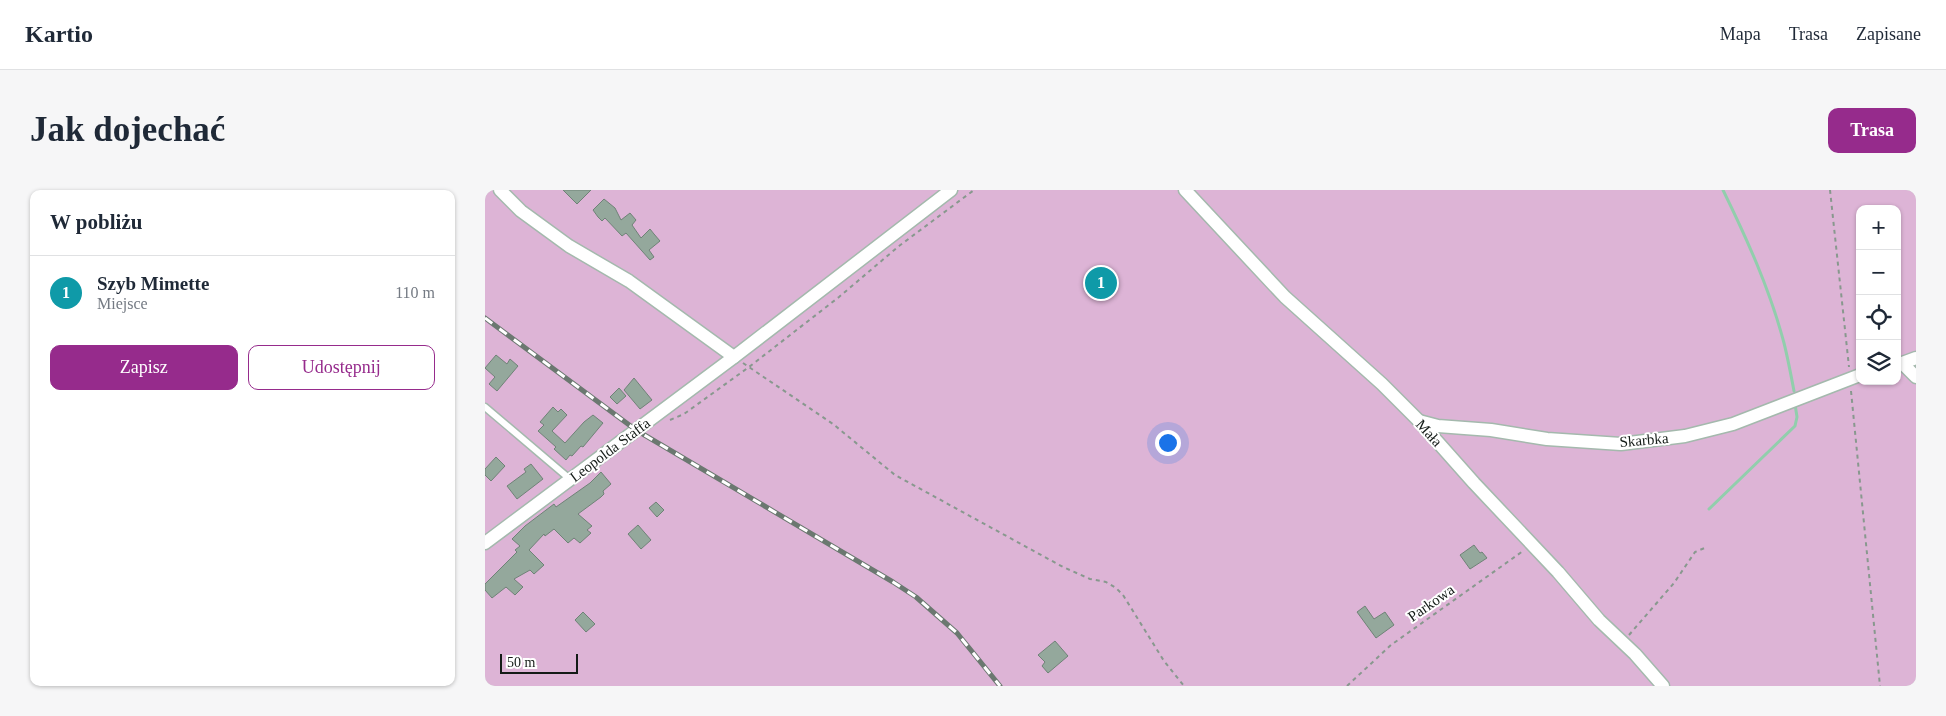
<!DOCTYPE html>
<html lang="pl">
<head>
<meta charset="utf-8">
<style>
  :root { --surface:#fff; --page:#f6f6f7; --text:#1f2937; --muted:#747a83; --line:#e0e1e3; --accent:#962b8c }
  body { margin:0; font-family:Georgia,serif; background:var(--page); color:var(--text) }
  .controls { position:absolute; right:15px; top:15px; display:grid; overflow:hidden; border-radius:10px; box-shadow:0 1px 4px #0004 }
  .controls button { width:45px; height:45px; display:grid; place-items:center; padding:0; border:0; border-bottom:1px solid var(--line); background:var(--surface); color:var(--text); font:25px sans-serif }
  .scale { position:absolute; left:15px; bottom:12px; width:78px; box-sizing:border-box; padding-left:5px; border:2px solid #141b17; border-top:0; font-size:14px; line-height:18px; white-space:nowrap; color:#141b17; -webkit-text-stroke:4px #fff; paint-order:stroke }
  .you { position:absolute; left:682px; top:252px; width:18px; height:18px; margin:-12px; border:4px solid #fff; border-radius:50%; background:#1a73e8; box-shadow:0 0 0 8px #1a73e833 }
  .badge { display:grid; place-items:center; width:32px; height:32px; border-radius:50%; background:var(--accent); color:#fff; font-size:16px; font-weight:700 }
  .pin { position:absolute; translate:-50% -50%; border:2px solid #fff; box-shadow:0 1px 5px #0006 }
  .list { margin:0; padding:0; list-style:none }
  h2 { display:flex; justify-content:space-between; align-items:center; height:65px; margin:0; padding:0 20px; font-size:21px }
  h2 small { font-size:16px; font-weight:400; color:var(--muted) }
  .list li { display:grid; grid-template-columns:32px 1fr auto; gap:15px; align-items:center; box-sizing:border-box; height:75px; padding:0 20px; border-top:1px solid var(--line) }
  .list b { display:block; font-size:19px; white-space:nowrap }
  .list p { margin:0; font-size:16px; white-space:nowrap; color:var(--muted) }
  .list em { font-size:16px; font-style:normal; color:var(--muted) }
  .actions { display:flex; gap:10px; padding:15px 20px }
  .actions a { flex:1; padding:11px 0; border:1px solid var(--accent); border-radius:10px; text-align:center; font-size:18px; color:var(--accent) }
  .actions .main { background:var(--accent); color:#fff }
  .icon { flex:none; width:28px; height:28px; fill:none; stroke:currentColor; stroke-width:2; stroke-linecap:round; stroke-linejoin:round }
  .map { position:relative; flex:none; width:1431px; height:496px; overflow:hidden; border-radius:10px }
  header { display:flex; align-items:center; gap:30px; box-sizing:border-box; height:70px; padding:0 25px; background:var(--surface); border-bottom:1px solid var(--line) }
  header strong { font-size:24px }
  nav { display:flex; gap:28px; margin-inline-start:auto; font-size:18px }
  .intro { display:flex; align-items:center; justify-content:space-between; box-sizing:border-box; height:120px; padding:0 30px }
  h1 { margin:0; font-size:35px }
  .button { padding:12px 22px; border-radius:10px; background:var(--accent); color:#fff; font-size:18px; font-weight:700 }
  main { display:flex; gap:30px; padding:0 30px }
  aside { flex:1; background:var(--surface); border-radius:10px; box-shadow:0 1px 4px #0004 }
  .map>svg:first-child { display:block }
  .green { fill:#ddb4d6; fill-rule:evenodd }
  .lines { fill:none; stroke-linecap:round; stroke-linejoin:round }
  .stream { stroke:#91ceac; stroke-width:3 }
  .building { fill:#94a89c; stroke:#6f8277 }
  .lane-casing { stroke:#a4b9ad; stroke-width:9 }
  .street-casing { stroke:#a4b9ad; stroke-width:15 }
  .path { stroke:#88988e; stroke-width:2; stroke-dasharray:4 4; stroke-linecap:butt }
  .lane { stroke:#fff; stroke-width:6 }
  .street { stroke:#fff; stroke-width:12 }
  .rail-casing { stroke:#6b7870; stroke-width:5 }
  .rail { stroke:#fff; stroke-width:3; stroke-dasharray:9; stroke-linecap:butt }
  .labels { text-anchor:middle; dominant-baseline:central; stroke-width:4; stroke-linejoin:round; paint-order:stroke }
  .street-label { font-size:15px; fill:#141b17; stroke:#fff }
</style>
</head>
<body>
<header>
<strong>Kartio</strong>
<nav><a>Mapa</a><a>Trasa</a><a>Zapisane</a></nav>
</header>
<div class="intro"><h1>Jak dojechać</h1><a class="button">Trasa</a></div>
<main>
<aside>
<h2>W pobliżu<small></small></h2>
<ul class="list">
<li><span class="badge" style="background:#0f9aa8">1</span><div><b>Szyb Mimette</b><p>Miejsce</p></div><em>110 m</em></li>
</ul>
<div class="actions"><a class="main">Zapisz</a><a>Udostępnij</a></div>
</aside>
<div class="map">
<svg width="1431" height="496" viewBox="0 0 1431 496">
  <rect width="100%" height="100%" fill="#d3e8db"/>
  <path class="green" d="M0 0H1431V496H0ZM1375 19H1412V191H1375Z"/>
  <g class="lines">
    <g class="stream">
      <path d="M1238 0C1262 49 1285 100 1299 153 1303 169 1306 185 1309 201"/>
      <path d="M1224 319 1310 236 1312 227 1310 214"/>
    </g>
  </g>
  <g class="building">
    <path d="M78 0H106L92 14Z"/>
    <path d="M119 9 130 18 136 30 145 23 151 30 147 35 156 48 165 39 169 44 175 51 164 60 169 67 165 70 141 43 137 46 120 28 117 31 113 27 108 20Z"/>
    <path d="M11 165 22 174 25 169 33 176 12 201 4 194 10 187 0 178Z"/>
    <path d="M149 188 167 210 155 219 139 200Z"/>
    <path d="M134 198 141 206 132 214 125 207Z"/>
    <path d="M68 217 73 222 76 219 82 225 67 241 80 253 99 232 108 225 118 233 98 257 96 256 87 266 85 265 81 270 69 259 71 257 53 241 59 235 55 232Z"/>
    <path d="M11 267 20 276 6 291 0 285V279Z"/>
    <path d="M46 274 58 289 32 309 22 296 41 282 39 279Z"/>
    <path d="M116 282 126 294 118 301 119 304 116 307 93 324 107 336 102 340 106 343 95 353 89 348 83 353 69 339 60 346 59 344 44 360 59 375 49 384 45 380 29 389 38 397 30 405 21 397 7 408 0 400V394L32 362 30 360 35 356 27 349 40 336 69 314 71 317 105 293Z"/>
    <path d="M171 312 179 320 172 327 164 318Z"/>
    <path d="M153 335 166 350 156 359 143 344Z"/>
    <path d="M989 355 995 363 997 362 1002 368 985 379 975 365Z"/>
    <path d="M880 416 889 429 900 422 909 435 891 448 872 422Z"/>
    <path d="M98 422 110 434 101 442 90 430Z"/>
    <path d="M570 451 583 466 563 483 557 476 560 472 553 465Z"/>
  </g>
  <g class="lines">
    <defs>
      <path id="lane" d="M0 217 86 290"/>
      <g id="street">
        <path d="M15 0 36 21 84 56 144 91 249 167"/>
        <path d="M700 0 800 107 897 194 934 231 989 293 1073 382 1114 430 1150 464 1178 496"/>
        <path d="M1418 174 1431 187"/>
        <path d="M1412 175 1431 168"/>
        <path d="M934 231 953 236 1006 240 1062 249 1136 254 1200 246 1248 234 1375 185"/>
        <path d="M0 353 249 167 466 0"/>
      </g>
    </defs>
    <use href="#lane" class="lane-casing"/>
    <use href="#street" class="street-casing"/>
    <g class="path">
      <path d="M1345 0 1364 177"/>
      <path d="M258 173 348 234 410 285 578 377 605 389 621 392 631 398 638 405 679 471 699 496"/>
      <path d="M1366 201 1395 496"/>
      <path d="M185 230 199 224 264 177 354 107 414 56 489 0"/>
      <path d="M1144 445 1189 393 1210 362 1222 357"/>
      <path d="M862 496 906 455 1038 361"/>
    </g>
    <use href="#lane" class="lane"/>
    <use href="#street" class="street"/>
    <defs>
      <path id="rail" d="M0 128 151 240 408 392 431 407 472 443 515 496"/>
    </defs>
    <use href="#rail" class="rail-casing"/>
    <use href="#rail" class="rail"/>
  </g>
  <g class="labels">
    <g class="street-label">
      <text transform="translate(944 243) rotate(48)">Mała</text>
      <text transform="translate(1159 250) rotate(-5)">Skarbka</text>
      <text transform="translate(125 260) rotate(-37)">Leopolda Staffa</text>
      <text transform="translate(946 413) rotate(-35)">Parkowa</text>
    </g>
  </g>
</svg>
<div class="controls">
<button>+</button>
<button>−</button>
<button><svg class="icon" aria-label="locate" viewBox="0 0 24 24"><circle cx="12" cy="12" r="6"/><path d="M12 2v4M12 18v4M2 12h4M18 12h4"/></svg></button>
<button><svg class="icon" aria-label="layers" viewBox="0 0 24 24"><path d="M12 4l9 5-9 5-9-5zM3 14l9 5 9-5"/></svg></button>
</div>
<div class="scale">50 m</div>
<div class="you"></div>
<div class="pin badge" style="left:616px;top:93px;background:#0f9aa8">1</div>
</div>
</main>
</body>
</html>
